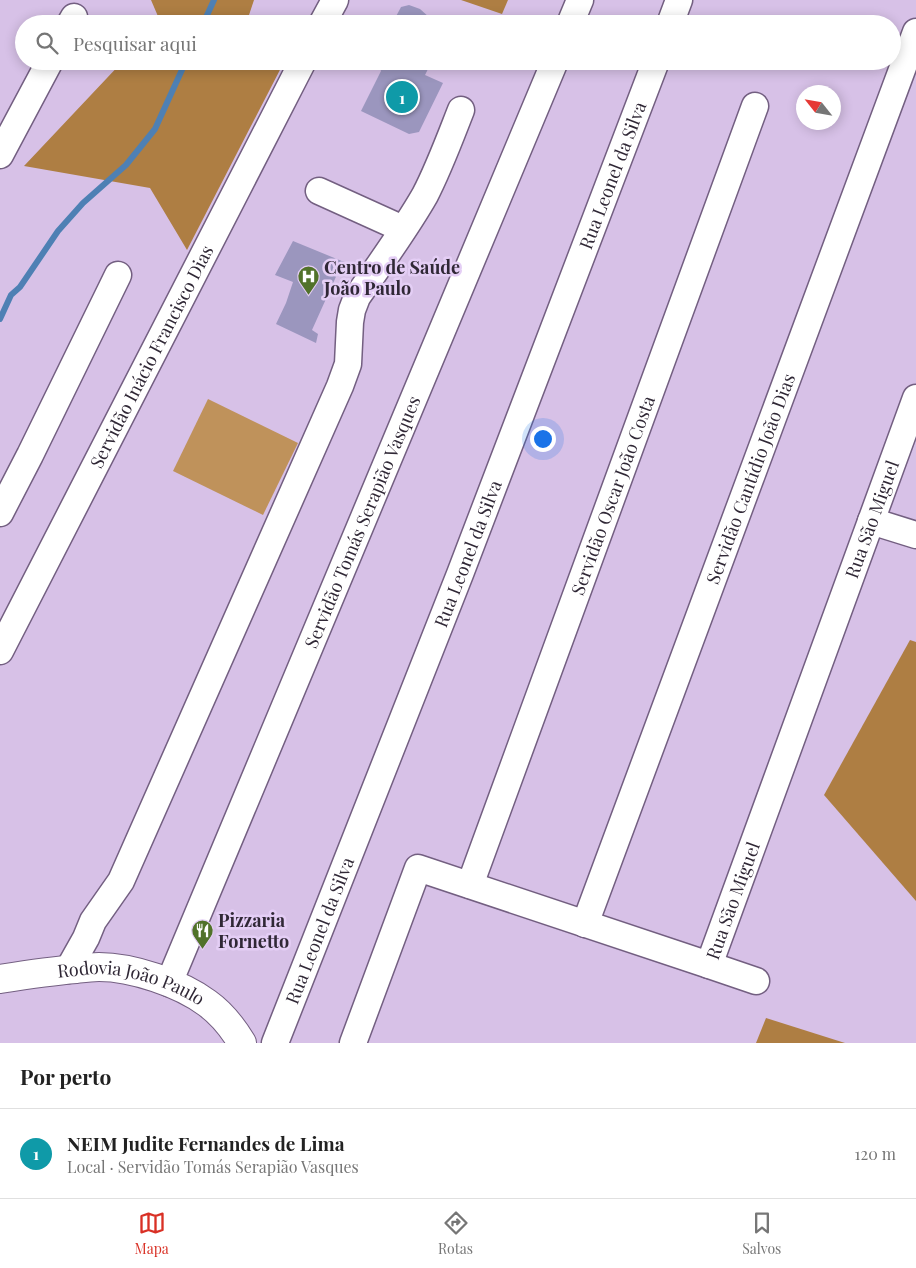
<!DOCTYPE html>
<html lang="pt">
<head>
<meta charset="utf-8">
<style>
  :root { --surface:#fff; --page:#f6f6f6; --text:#222; --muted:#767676; --line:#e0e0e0; --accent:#d93025 }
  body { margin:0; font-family:"Playfair Display",serif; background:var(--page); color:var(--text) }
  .compass { position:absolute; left:796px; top:85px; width:45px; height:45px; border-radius:50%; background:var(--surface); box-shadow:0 2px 12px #0003; rotate:301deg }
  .you { position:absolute; left:542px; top:438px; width:18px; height:18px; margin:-12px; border:4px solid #fff; border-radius:50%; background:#1a73e8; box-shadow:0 0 0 8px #1a73e833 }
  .badge { display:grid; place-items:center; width:32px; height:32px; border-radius:50%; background:var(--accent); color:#fff; font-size:16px; font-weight:700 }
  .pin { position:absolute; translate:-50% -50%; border:2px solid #fff; box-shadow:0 1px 5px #0006 }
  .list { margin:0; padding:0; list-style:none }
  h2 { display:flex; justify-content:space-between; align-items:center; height:65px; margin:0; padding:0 20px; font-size:21px }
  h2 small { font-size:16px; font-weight:400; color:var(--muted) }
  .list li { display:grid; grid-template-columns:32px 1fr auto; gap:15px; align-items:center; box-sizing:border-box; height:90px; padding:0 20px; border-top:1px solid var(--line) }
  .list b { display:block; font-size:19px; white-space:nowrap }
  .list p { margin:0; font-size:16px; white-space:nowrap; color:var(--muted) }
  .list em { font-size:16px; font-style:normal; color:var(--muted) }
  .icon { flex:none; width:28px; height:28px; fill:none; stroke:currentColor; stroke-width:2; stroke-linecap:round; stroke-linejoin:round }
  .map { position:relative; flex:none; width:916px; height:1043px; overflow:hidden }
  .search { position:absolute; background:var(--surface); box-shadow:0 2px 12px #0003; left:15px; right:15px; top:15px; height:55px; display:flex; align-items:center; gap:12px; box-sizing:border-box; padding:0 18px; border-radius:28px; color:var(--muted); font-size:19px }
  .sheet { height:155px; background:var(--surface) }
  nav { display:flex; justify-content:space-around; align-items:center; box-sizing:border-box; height:70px; border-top:1px solid var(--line); background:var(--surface); font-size:14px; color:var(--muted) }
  nav a { display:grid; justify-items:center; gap:2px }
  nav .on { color:var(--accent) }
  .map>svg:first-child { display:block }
  .green { fill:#bf925b }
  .forest { fill:#ae7e43 }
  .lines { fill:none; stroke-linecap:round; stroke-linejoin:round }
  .stream { stroke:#4e80b4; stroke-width:6 }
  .building { fill:#9b96be }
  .minor-casing { stroke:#735f81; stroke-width:29 }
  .major-casing { stroke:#735f81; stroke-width:30 }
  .minor { stroke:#fff; stroke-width:26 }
  .major { stroke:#fff; stroke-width:28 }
  .labels { text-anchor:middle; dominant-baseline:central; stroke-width:5; stroke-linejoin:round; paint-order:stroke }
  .street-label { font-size:18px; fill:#302836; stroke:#e4cef5 }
  .poi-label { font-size:18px; font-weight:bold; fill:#302836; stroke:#e4cef5; text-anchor:start }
</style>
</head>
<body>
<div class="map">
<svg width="916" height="1043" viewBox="0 0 916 1043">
  <rect width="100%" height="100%" fill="#d7c1e7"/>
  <path class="green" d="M208 399 298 443 263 515 173 471Z"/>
  <g class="forest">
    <path d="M151 0H254L246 24H158L160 21Z"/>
    <path d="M461 0H508L502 14Z"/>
    <path d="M123 61 284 62 187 250 150 188 24 166Z"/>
    <path d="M910 640 916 642V901L824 795Z"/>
    <path d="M766 1018 845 1043H756Z"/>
  </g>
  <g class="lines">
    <g class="stream">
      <path d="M203 24 214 0"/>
      <path d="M0 319 11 295 20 287 58 231 83 203 126 165 155 129 186 61"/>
    </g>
  </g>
  <g class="building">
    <path d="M409 5 420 9 430 18 433 24H392L401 7Z"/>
    <path d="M377 61H432L425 75 443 83 419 132 409 134 361 111 381 71Z"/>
    <path d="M433 61H452L449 68Z"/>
    <path d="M293 241 349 264 347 269 339 270 312 330 318 334 316 343 276 324 286 303 293 282 275 275Z"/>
  </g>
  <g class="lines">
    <defs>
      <g id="minor">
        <path d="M70 24 74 17"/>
        <path d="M322 24 335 0"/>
        <path d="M570 24 580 0"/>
        <path d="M670 24 679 0"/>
        <path d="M0 155 50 61"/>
        <path d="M319 191 403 229"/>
        <path d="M0 513 30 455 118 275"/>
        <path d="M871 521 916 535"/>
        <path id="s1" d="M0 651 303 61"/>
        <path id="s2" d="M470 885 755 106"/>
        <path id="s3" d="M585 924 916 32"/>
        <path d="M709 965 756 981"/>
        <path d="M68 970 86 938 93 921 121 881 340 386 348 364 350 322 352 310 357 297C380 264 405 230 425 195 439 168 450 138 461 110"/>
        <path id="s4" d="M169 983 555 61"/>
        <path id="s5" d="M275 1043 460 574 656 61"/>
        <path id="s6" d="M353 1043 418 868 709 965 916 398"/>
      </g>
      <g id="major">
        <path id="s7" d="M0 979C25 975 51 971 76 969 84 968 91 967 99 967 132 967 180 983 207 1003 221 1013 233 1028 242 1043"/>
      </g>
    </defs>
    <use href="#minor" class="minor-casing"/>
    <use href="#major" class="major-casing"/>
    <use href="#minor" class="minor"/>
    <use href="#major" class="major"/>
  </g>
  <defs>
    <symbol id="hospital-pin" viewBox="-11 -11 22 30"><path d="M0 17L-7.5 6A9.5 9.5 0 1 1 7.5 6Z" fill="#51722a" stroke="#e4cef5"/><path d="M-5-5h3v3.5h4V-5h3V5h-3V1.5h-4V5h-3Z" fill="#fff"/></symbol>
    <symbol id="restaurant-pin" viewBox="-11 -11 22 30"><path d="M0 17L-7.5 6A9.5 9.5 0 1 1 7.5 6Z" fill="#51722a" stroke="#e4cef5"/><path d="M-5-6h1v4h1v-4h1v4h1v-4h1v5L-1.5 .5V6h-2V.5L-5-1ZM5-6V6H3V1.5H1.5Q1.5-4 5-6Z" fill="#fff"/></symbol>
  </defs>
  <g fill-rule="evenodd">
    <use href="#hospital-pin" x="296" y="264" width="25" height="34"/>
    <use href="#restaurant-pin" x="190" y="918" width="25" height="34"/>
  </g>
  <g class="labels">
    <g class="street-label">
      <text stroke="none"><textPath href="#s5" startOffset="931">Rua Leonel da Silva</textPath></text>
      <text stroke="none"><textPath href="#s1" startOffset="331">Servidão Inácio Francisco Dias</textPath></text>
      <text stroke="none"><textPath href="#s3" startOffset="475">Servidão Cantídio João Dias</textPath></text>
      <text stroke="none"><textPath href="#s2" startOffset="415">Servidão Oscar João Costa</textPath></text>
      <text stroke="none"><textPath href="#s6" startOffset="968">Rua São Miguel</textPath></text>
      <text stroke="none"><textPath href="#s4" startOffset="500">Servidão Tomás Serapião Vasques</textPath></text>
      <text stroke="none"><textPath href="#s5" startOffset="526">Rua Leonel da Silva</textPath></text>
      <text stroke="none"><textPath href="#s6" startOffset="562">Rua São Miguel</textPath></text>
      <text stroke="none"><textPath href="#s5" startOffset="121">Rua Leonel da Silva</textPath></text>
      <text stroke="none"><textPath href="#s7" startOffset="134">Rodovia João Paulo</textPath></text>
    </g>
    <g class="poi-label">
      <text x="324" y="267">Centro de Saúde<tspan x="324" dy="21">João Paulo</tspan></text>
      <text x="218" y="920">Pizzaria<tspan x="218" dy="21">Fornetto</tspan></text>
    </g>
  </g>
</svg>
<svg class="compass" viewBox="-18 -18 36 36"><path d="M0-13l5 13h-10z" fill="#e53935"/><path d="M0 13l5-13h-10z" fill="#767676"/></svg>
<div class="you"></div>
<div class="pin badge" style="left:402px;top:97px;background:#0f9aa8">1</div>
<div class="search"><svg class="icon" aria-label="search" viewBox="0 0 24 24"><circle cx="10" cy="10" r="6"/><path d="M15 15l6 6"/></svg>Pesquisar aqui</div>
</div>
<section class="sheet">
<h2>Por perto<small></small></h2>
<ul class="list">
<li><span class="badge" style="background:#0f9aa8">1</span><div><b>NEIM Judite Fernandes de Lima</b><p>Local · Servidão Tomás Serapião Vasques</p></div><em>120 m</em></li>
</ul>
</section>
<nav>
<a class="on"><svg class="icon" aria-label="map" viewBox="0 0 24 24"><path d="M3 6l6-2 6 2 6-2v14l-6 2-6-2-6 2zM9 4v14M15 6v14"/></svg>Mapa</a>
<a><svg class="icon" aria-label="directions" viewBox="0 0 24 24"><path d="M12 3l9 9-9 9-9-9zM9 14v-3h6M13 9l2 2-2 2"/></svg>Rotas</a>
<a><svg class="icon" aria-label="saved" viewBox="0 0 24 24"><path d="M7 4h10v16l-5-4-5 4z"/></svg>Salvos</a>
</nav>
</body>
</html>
